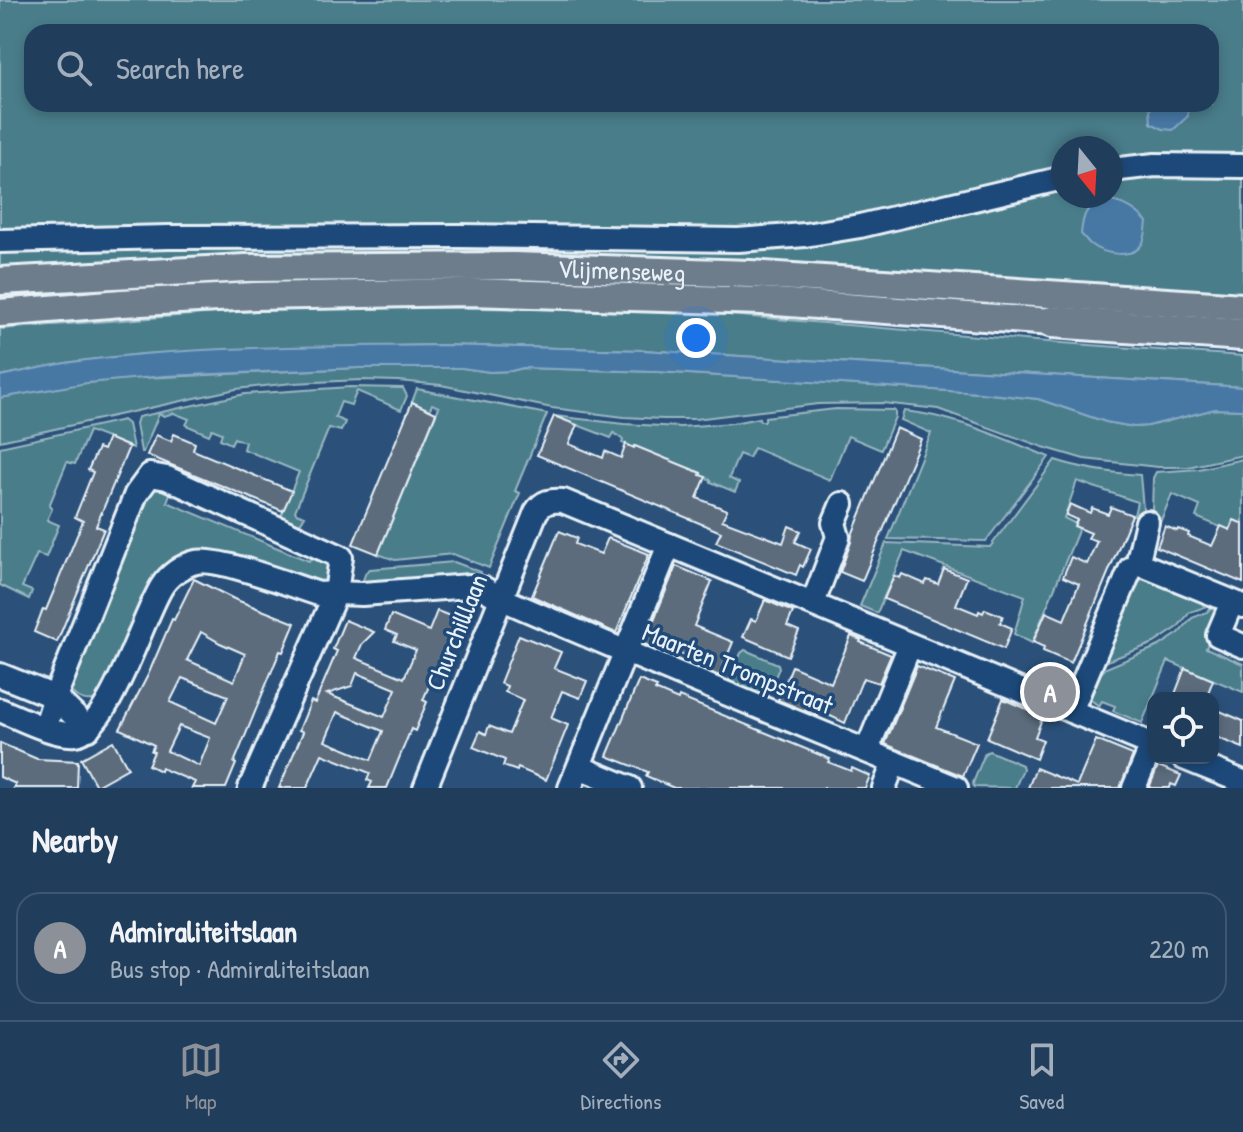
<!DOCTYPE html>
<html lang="en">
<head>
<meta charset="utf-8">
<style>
  :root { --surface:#203d5c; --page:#284462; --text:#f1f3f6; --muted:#a2aebb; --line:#3d5672; --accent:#8c9099 }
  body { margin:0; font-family:"Patrick Hand",sans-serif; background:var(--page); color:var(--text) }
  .controls { position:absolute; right:24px; bottom:24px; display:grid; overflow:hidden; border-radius:16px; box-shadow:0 4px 12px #0003 }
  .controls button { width:72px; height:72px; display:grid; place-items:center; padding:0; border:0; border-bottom:2px solid var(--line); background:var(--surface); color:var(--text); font:40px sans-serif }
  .compass { position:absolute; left:1051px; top:136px; width:72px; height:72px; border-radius:50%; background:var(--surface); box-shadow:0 4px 12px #0003; rotate:162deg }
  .you { position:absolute; left:696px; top:338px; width:28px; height:28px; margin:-20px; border:6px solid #fff; border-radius:50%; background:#1a73e8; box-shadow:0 0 0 12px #1a73e833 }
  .badge { display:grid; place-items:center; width:52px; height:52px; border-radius:50%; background:var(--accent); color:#fff; font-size:26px; font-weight:700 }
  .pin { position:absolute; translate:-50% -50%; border:4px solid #fff; box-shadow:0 2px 8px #0006 }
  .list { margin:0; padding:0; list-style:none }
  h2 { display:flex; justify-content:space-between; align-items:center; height:104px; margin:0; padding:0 32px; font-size:34px }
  h2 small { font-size:26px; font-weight:400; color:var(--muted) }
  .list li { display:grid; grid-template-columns:52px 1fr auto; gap:24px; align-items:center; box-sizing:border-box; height:112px; margin:0 16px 16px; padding:0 16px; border:2px solid var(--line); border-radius:24px }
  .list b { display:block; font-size:30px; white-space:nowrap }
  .list p { margin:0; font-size:26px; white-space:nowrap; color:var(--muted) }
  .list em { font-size:26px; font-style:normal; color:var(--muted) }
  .icon { flex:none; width:44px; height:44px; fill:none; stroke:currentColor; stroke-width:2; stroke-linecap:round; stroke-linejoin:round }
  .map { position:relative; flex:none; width:1243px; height:788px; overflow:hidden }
  .search { position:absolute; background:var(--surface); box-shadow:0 4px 12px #0003; left:24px; right:24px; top:24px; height:88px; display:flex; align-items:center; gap:20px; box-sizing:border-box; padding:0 28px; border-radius:24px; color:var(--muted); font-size:30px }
  .sheet { height:232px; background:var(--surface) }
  nav { display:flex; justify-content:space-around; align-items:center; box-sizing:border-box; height:112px; border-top:2px solid var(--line); background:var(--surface); font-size:22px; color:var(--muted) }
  nav a { display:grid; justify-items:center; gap:4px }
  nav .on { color:var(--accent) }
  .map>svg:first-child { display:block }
  .green { fill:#4a7d8a; stroke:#99b7c1; stroke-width:2; fill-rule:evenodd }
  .water { fill:#4778a4; stroke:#87a8c6; stroke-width:2 }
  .building { fill:#5c6c7c; stroke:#e8f1f8; stroke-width:2; fill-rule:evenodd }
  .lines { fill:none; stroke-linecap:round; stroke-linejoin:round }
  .minor-casing { stroke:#e8f1f8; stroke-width:28 }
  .major-casing { stroke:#e8f1f8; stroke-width:32 }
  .highway-casing { stroke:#e8f1f8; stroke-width:36 }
  .minor { stroke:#1f4a7a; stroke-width:22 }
  .major { stroke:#6d7d8c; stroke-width:26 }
  .highway { stroke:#6d7d8c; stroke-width:30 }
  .labels { text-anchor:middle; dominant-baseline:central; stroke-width:7; stroke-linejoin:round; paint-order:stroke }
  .street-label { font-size:26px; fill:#e8f1f8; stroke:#1f4a7a }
</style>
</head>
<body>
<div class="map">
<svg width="1243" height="788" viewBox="0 0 1243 788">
  <rect width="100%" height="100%" fill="#2b517a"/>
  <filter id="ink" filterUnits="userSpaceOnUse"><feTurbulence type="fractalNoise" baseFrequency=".0125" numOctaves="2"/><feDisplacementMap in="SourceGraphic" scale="16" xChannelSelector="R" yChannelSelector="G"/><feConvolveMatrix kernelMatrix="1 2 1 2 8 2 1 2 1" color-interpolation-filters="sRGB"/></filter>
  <g filter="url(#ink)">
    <g class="green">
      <path d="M0 0H1243V162L1111 165V148H1063V174L961 197 742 237 0 233ZM32 32H1211V104H32Z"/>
      <path d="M1158 176 1243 178V294L767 267 0 272V247H796L872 235 1063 189V196H1111V181Z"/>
      <path d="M189 283 252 285 0 303V296L35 292Z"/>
      <path d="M383 307 670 310 1048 342 1243 356V387L642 350 440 345 241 349 144 354 72 362 0 376V329L231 312Z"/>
      <path d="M359 368H462L490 372 511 371 523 368 658 372 980 393 1038 399 1106 422 1134 427 1148 426 1215 409 1243 410V455L1188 467H1158L1084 459 1043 447 938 409 882 403 818 404 695 419H663L624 417 552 408 441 385 398 381 362 380 293 383 236 389 0 441V398L62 386 120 379Z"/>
      <path d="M350 387 403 388 407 396 401 410 357 391 351 405 341 402 335 417 345 422 341 431 329 428 295 511 296 513 305 516 300 524 281 516 299 472 243 449 245 442 234 438 231 444 220 439 222 433 212 429 209 435 186 425 189 419 174 413 164 416 159 414 143 452H141L136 424 138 417 245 394Z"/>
      <path d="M417 389 547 414 515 491 520 493 489 568 453 554 395 560 378 554 439 407 432 404 429 411 412 402Z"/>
      <path d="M836 409 893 410 895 411V417L881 450 848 436 830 480 754 448 749 458 739 454 729 478 739 483 735 492 711 482V480L700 475 701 473 635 446 634 448 622 443 623 440 614 433 611 438 554 416 624 424 680 427 733 423 759 418 760 421H765V417Z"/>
      <path d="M904 411C955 416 1002 438 1049 457L986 541 888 539 931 433 901 420Z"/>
      <path d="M123 420 128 424 133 448 89 431 75 464 67 462 49 506 52 509 47 520 59 525 46 557 37 554 22 587 32 591 29 599 0 585V447Z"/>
      <path d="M1243 459V524L1230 531 1196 517 1200 506 1172 494 1151 544 1153 478 1156 472 1199 469Z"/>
      <path d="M1055 460C1083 469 1111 473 1140 475L1144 520 1134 515 1137 502 1077 481 1064 518 1080 526 1032 643 1014 634 1025 596 904 551 877 613 860 606 886 543 990 547Z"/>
      <path d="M156 486 171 491 167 502 309 561 311 558 321 562 324 555 330 558 327 583 322 586 194 554 100 697C89 704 76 699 69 689L144 496 151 488Z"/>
      <path d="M454 562 481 572 478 580 360 588 366 572 370 569Z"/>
      <path d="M1137 575 1209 600 1205 607 1190 612 1177 628 1154 643 1110 660 1096 668Z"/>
      <path d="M1215 603C1224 617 1212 634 1206 648L1243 664V692L1168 661 1142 723 1113 711 1115 706 1102 701 1099 706 1091 700V697L1100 674 1106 668 1159 646 1179 633 1192 618 1207 612Z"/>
      <path d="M745 650 778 664 779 668 766 699 728 683 741 653Z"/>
      <path d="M989 751 1022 765 1023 769 1015 788 974 787 973 783 985 753Z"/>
    </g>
    <g class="water">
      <path d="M1152 104H1187L1188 116 1173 130 1163 129 1151 123 1150 110Z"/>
      <path d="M1105 200C1124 203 1135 208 1147 222 1146 229 1146 236 1143 242 1135 260 1103 255 1090 244 1087 241 1084 237 1081 234 1083 214 1085 207 1105 200Z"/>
      <path d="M440 345 642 350 1243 387V410L1215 409 1148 426 1134 427 1106 422 1038 399 980 393 658 372 523 368 511 371 490 372 462 368H359L165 376 87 383 0 398V376C24 371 48 366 72 362 193 345 318 347 440 345Z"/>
    </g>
    <g class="building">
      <path d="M412 402 436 413 378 554 353 544Z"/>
      <path d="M554 416 577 425 569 444 603 458 605 451 621 458 626 444 634 448 635 446 701 473 700 475 706 477 697 498 727 510 722 520 783 543 789 526 801 531 795 542 811 549 803 567 800 565 796 575 716 542 721 532 537 455Z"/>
      <path d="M896 428 921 439 862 581 840 572 851 542 852 535Z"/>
      <path d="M174 434 195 443 193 450 292 491 283 511 147 455 156 435 171 441Z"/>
      <path d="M108 438 129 447 96 526 104 529 57 642 34 632 43 609 46 610 83 521 75 517 93 472 88 470 98 448 103 450Z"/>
      <path d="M1070 504 1090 513 1092 508 1108 514 1111 507 1132 515 1071 663 1043 651 1044 647 1033 642 1046 612 1064 620 1079 584 1063 577 1071 557 1087 564 1097 541 1088 538 1091 533 1074 526 1077 520 1066 515Z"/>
      <path d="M1234 520 1243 524V583L1157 547 1165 526 1177 531 1178 529 1189 533 1188 536 1212 546 1221 526 1230 530Z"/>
      <path d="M559 531 577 538 575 544 601 554 608 538 649 554 616 633 532 596Z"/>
      <path d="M676 566 712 581 694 626 733 642 719 676 701 668 703 662 678 653 677 658 644 644Z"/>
      <path d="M944 569 967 578 956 605 978 614 979 611 983 613 985 609 1003 616 1000 623 1012 628 1004 649 884 599 894 576 900 578 902 574 925 584 927 580 938 584Z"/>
      <path d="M194 579 234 599 295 623 283 652 280 651 234 763 236 764 226 788H192L195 782 161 768 160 771 148 765 154 752 151 751 154 745 120 729 148 675 172 619 174 620ZM201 632 220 643 245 654 234 681 187 660ZM182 678 228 696 216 723 170 702ZM179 726 210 738 199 766 167 751Z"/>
      <path d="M765 600 793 612 787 626 799 631 788 656 743 637 751 619 756 621Z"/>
      <path d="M437 611 461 620 449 649 445 648 423 700 427 702 415 731 411 729 387 788H369L372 782 367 780 370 773 322 754 307 788H279L303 732 299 730 311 701 315 703 337 651 333 649 345 620 374 632 362 644 356 658 404 678 416 650 394 641 397 635 385 630 391 615 429 631ZM357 673 396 689 384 717 327 694 352 686ZM337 712 383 731 371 760 325 741Z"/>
      <path d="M519 635 561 652 554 668 587 681 580 698 562 691 551 718 568 725 546 780 518 768 517 771 503 766 505 760 473 747 480 731 486 734 489 726 509 734 523 700 505 692 507 686 500 683Z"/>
      <path d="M851 636 861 640 860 642 891 655 879 683 863 678 845 723 820 711 818 716 778 700 792 666 831 683Z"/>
      <path d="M917 666 955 681 936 727 977 743 963 776 885 744Z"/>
      <path d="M1185 668 1213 680 1206 698H1184L1175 694Z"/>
      <path d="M639 680 657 687 655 690 678 700 679 697 830 759 828 762 851 771 852 768 870 776 865 788H674L646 776 648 772 607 756Z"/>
      <path d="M1003 699 1043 716 1035 737 1043 740 1036 759 987 738Z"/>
      <path d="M1213 708 1243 721V748L1213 736Z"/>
      <path d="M1096 740 1133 755 1120 788H1028L1036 768 1077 785Z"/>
      <path d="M113 741 128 768 96 786 81 759Z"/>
      <path d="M0 743 37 759 78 761 77 788H14L16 784 0 777Z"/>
      <path d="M1158 766 1181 775 1176 786 1171 784 1170 788H1149Z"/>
    </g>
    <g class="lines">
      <defs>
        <g id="minor">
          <path d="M1111 170 1155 165 1243 166"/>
          <path d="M0 241 169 237 460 236 738 240 805 235 860 226 1063 178"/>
          <path d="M1137 565 1147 522"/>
          <path d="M1232 602 1218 635 1243 646"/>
          <path d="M813 603 838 537 834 523 842 504"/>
          <path d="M0 675 55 697 136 494 150 475 167 478 341 557 336 593 250 788"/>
          <path d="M0 710C20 718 54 736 75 734 110 730 143 615 162 586 169 575 183 565 196 562 219 557 293 586 319 594L336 593 362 594 470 586 485 589 500 598C651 664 804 725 956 788"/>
          <path d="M1071 711 1131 568 1137 565 1145 566 1243 606"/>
          <path d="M45 728 55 697 88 729"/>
          <path d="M867 750 910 645"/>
          <path d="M1184 758 1243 782"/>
          <path d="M579 767 630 788"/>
          <path d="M425 788 536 512C543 501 551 500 563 501L1153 745"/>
          <path d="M570 788 669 545"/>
          <path d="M884 788 894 762"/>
          <path d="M1134 788 1152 745"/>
        </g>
        <g id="major">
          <path id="s1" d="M0 281 245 268 514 266 750 274 1243 307"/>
          <path d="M0 313 122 303 255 296 470 292 762 301 1052 322"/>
        </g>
        <path id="highway" d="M1052 322 1243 335"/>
      </defs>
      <use href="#minor" class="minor-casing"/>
      <use href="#major" class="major-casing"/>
      <use href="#highway" class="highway-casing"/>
      <use href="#minor" class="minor"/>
      <use href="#major" class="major"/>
      <use href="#highway" class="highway"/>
    </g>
  </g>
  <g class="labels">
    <g class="street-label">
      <text stroke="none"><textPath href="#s1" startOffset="622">Vlijmenseweg</textPath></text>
      <text transform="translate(456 632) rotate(-68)">Churchilllaan</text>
      <text transform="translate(738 668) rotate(22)">Maarten Trompstraat</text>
    </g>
  </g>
</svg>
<div class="controls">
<button><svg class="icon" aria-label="locate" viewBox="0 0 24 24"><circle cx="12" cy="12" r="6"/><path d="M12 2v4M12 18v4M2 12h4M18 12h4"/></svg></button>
</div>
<svg class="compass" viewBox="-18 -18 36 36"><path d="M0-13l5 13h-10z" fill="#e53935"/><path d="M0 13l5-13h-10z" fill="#a2aebb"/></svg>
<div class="you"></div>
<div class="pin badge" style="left:1050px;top:692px">A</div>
<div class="search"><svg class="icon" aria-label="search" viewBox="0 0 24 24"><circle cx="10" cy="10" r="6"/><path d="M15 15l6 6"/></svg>Search here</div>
</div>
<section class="sheet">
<h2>Nearby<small></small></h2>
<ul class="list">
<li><span class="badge">A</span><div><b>Admiraliteitslaan</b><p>Bus stop · Admiraliteitslaan</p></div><em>220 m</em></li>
</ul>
</section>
<nav>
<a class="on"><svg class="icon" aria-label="map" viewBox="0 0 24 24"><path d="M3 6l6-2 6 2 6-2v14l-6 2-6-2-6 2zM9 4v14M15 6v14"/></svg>Map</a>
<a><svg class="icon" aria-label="directions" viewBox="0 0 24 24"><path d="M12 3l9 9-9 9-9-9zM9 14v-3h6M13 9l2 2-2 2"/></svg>Directions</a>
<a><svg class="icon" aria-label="saved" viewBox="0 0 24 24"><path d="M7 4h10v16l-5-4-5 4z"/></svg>Saved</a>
</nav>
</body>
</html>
